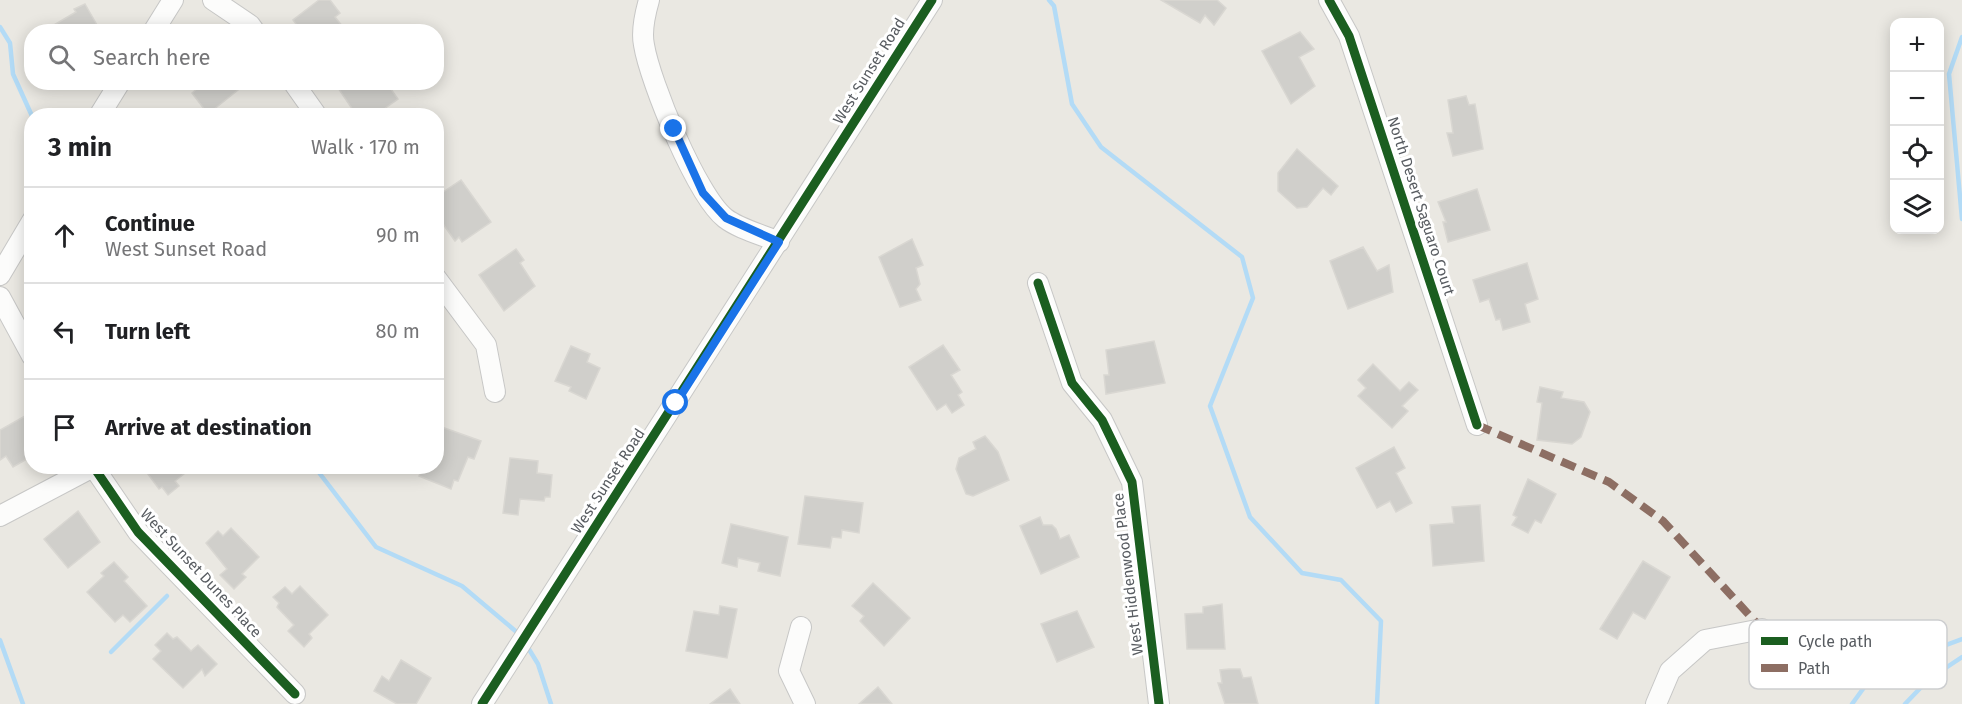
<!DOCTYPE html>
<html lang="en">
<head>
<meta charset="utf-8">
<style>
  :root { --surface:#fff; --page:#f2f2f2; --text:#202124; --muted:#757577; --line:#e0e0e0 }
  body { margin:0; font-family:"Fira Sans",sans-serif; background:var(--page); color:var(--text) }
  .controls { position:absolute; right:18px; top:18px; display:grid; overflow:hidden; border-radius:12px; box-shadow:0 3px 15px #0003 }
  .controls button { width:54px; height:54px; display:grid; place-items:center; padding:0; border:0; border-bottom:2px solid var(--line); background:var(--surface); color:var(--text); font:30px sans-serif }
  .stop { position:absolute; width:18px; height:18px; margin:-14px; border:4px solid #1a73e8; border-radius:50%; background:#fff }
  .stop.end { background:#1a73e8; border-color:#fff; box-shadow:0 2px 6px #0008 }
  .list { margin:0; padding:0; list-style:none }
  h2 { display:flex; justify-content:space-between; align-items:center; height:78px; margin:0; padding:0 24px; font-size:26px }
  h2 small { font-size:20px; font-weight:400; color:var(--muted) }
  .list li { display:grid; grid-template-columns:39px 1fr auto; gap:18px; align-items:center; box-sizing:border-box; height:96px; padding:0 24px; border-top:2px solid var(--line) }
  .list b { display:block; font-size:22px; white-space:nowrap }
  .list p { margin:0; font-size:20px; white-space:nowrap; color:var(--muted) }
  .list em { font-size:20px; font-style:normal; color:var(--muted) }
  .icon { flex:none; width:33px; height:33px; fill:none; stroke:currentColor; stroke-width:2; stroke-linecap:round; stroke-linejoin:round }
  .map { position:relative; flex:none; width:1962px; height:704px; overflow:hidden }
  .search { position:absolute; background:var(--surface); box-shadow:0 3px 15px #0003; left:24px; top:24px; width:420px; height:66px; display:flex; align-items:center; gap:15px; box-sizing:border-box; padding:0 21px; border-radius:24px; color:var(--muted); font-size:22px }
  .panel { position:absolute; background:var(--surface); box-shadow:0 3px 15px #0003; left:24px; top:108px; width:420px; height:366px; border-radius:24px }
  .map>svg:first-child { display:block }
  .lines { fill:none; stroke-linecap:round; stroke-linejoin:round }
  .stream { stroke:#b3dbf6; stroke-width:4.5 }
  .building { fill:#d0cfcb; stroke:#d9d7d2; stroke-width:1.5 }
  .minor-casing { stroke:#c7c7c6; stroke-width:22 }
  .minor { stroke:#fcfcfb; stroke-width:20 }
  .quiet { stroke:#8d6e63; stroke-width:8; stroke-dasharray:15 8; stroke-linecap:butt }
  .cycleway-casing { stroke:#fff; stroke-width:13 }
  .cycleway { stroke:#1b5e20; stroke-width:9 }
  .route { stroke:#1a73e8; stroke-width:8 }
  .labels { text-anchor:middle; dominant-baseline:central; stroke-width:6; stroke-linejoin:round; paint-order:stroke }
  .street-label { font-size:15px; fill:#585c61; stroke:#fff }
  .key { fill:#fff; stroke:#cdced0; stroke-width:1.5 }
  .key-label { font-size:16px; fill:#585c61 }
</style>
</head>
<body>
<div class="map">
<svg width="1962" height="704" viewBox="0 0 1962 704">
  <rect width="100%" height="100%" fill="#eae8e2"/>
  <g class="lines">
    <g class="stream">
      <path d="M1049 0 1054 6 1072 104 1101 147 1242 257 1253 298 1210 406 1250 517 1302 573 1341 580 1381 621 1377 704"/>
      <path d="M0 27 10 43 13 74 32 116"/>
      <path d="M1962 37 1949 74 1962 219"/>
      <path d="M314 466 376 547 462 586 519 634"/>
      <path d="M0 640 23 704"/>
      <path d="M527 646 538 664 551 704"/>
      <path d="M111 652 167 596"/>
      <path d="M1852 704 1876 671 1962 639"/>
      <path d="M1905 704 1929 679 1962 657"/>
    </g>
  </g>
  <g class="building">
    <path d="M319 0H330L340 13 335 17 347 32H302L293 20Z"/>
    <path d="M1161 0H1217L1226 8 1214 25 1205 15 1200 23Z"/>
    <path d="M85 4 101 32H42L76 12 74 9Z"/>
    <path d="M1300 32 1314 49 1299 57 1315 86 1291 104 1262 51Z"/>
    <path d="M205 82H248L208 114 192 93Z"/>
    <path d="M334 82H386L398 99 374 116H357Z"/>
    <path d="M1466 96 1469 105 1475 104 1483 149 1453 156 1447 133H1453L1448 100Z"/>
    <path d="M1297 149 1338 186 1331 195 1323 188 1307 207 1297 208 1278 191V173Z"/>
    <path d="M461 180 491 222 462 242 459 237 455 241 436 214V197Z"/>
    <path d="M1477 189 1490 230 1448 242 1443 222H1446L1438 202Z"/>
    <path d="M912 239 923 265 916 268 920 284 916 289 921 300 900 307 879 257Z"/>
    <path d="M1363 247 1377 271 1389 265 1393 292 1348 309 1330 261Z"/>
    <path d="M516 249 524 260 520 263 535 286 504 311 479 275Z"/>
    <path d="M1527 263 1538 299 1525 304 1530 322 1503 330 1500 319 1496 320 1489 299 1480 302 1473 280Z"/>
    <path d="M1154 341 1165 383 1106 394 1104 375H1109L1106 350Z"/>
    <path d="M943 345 960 370 951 375 962 392 958 395 964 405 952 413 946 404 937 410 909 367Z"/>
    <path d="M571 346 590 354 587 362 600 368 586 399 569 391 571 387 555 381Z"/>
    <path d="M1373 364 1400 391 1409 382 1418 390 1402 406 1408 411 1392 428 1358 396 1366 388 1358 380Z"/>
    <path d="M1540 387 1563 392 1561 398 1584 402 1590 412 1581 437 1572 444 1537 440 1542 403 1537 402Z"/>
    <path d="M25 416 32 426V456L13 467 6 456 0 460V430Z"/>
    <path d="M436 425 481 441 474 459 468 457 458 481 454 480 451 489 419 476 423 466H436Z"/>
    <path d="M985 436 998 452 1009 480 973 496 966 494 956 469 959 458 976 449 973 442Z"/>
    <path d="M1394 447 1405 468 1396 473 1412 503 1396 512 1390 501 1377 508 1356 468Z"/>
    <path d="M510 458 538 461 537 473 552 475 550 497H545L544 501 520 499 518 515 503 513Z"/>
    <path d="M142 466H194L175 481 179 486 168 495 162 487 159 489Z"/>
    <path d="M1528 479 1556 494 1541 523 1535 520 1528 533 1512 525 1517 517 1513 515Z"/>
    <path d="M805 496 863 503 859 533 842 530 841 538 832 537 830 548 798 544Z"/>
    <path d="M1480 505 1484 561 1433 566 1430 525 1454 523 1452 507Z"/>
    <path d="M78 511 100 542 68 568 44 539Z"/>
    <path d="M1040 517 1043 525H1052L1056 529 1060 539 1069 535 1079 557 1041 574 1020 526Z"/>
    <path d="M731 524 788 537 780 576 758 571 760 563 738 558 737 567 722 563Z"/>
    <path d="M231 528 259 557 242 574 246 577 234 589 220 575 227 569 206 543 218 531 223 536Z"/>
    <path d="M1643 561 1670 577 1645 619 1633 612 1617 639 1600 629Z"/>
    <path d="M114 562 128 577 124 581 147 606 130 622 123 615 115 622 87 592 104 576 101 573Z"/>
    <path d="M873 583 910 618 884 646 860 621 864 616 852 606Z"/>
    <path d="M300 586 328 615 309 634 312 638 304 647 288 631 294 625 277 607 279 603 273 597 285 587 292 594Z"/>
    <path d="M1222 604 1225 649H1187L1185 614 1203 613V607Z"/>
    <path d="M720 606 737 609 727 658 686 651 694 611 719 615Z"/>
    <path d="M1077 611 1094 647 1057 662 1041 624Z"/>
    <path d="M167 633 173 639 177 637 191 651 198 645 217 664 205 676 202 669 183 688 153 659 161 651 155 645Z"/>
    <path d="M401 660 431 678 416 704H397L374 691 382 676 389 681Z"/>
    <path d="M1229 669H1240L1243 678 1251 677 1258 704H1225L1218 683H1222L1220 670Z"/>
    <path d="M878 687 892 704H859Z"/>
    <path d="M730 689 740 704H710Z"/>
  </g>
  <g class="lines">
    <defs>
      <g id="minor">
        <path d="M213 0 250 25 255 32"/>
        <path d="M649 0C645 14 641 31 644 45 650 82 697 196 725 218 739 229 763 235 779 242"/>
        <path d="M1329 0 1349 36 1477 425"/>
        <path d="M153 32 173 0"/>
        <path d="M293 82 317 116"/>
        <path d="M99 116 120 82"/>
        <path d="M0 275 32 221"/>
        <path d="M436 278 486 345 495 392"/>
        <path d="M1038 283 1072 383 1102 420 1132 482 1159 704"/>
        <path d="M0 297 32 356"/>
        <path d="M93 466 138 532 295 694"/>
        <path d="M0 516 93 467"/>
        <path d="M801 627 789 671 805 704"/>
        <path d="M482 704 932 0"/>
        <path d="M1656 704 1670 671 1705 640 1762 629"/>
      </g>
    </defs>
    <use href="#minor" class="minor-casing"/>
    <use href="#minor" class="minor"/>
    <path class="quiet" d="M1477 425 1609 482 1663 521 1762 629"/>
    <defs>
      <g id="cycleway">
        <path d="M1329 0 1349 36 1477 425"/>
        <path d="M1038 283 1072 383 1102 420 1132 482 1159 704"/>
        <path d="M93 466 138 532 295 694"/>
        <path d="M482 704 932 0"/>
      </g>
    </defs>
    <use href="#cycleway" class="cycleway-casing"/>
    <use href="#cycleway" class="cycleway"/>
  </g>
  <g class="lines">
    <path class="route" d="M674 129 703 193 726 218 779 242 676 403"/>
  </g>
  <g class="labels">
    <g class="street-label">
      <text transform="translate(869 71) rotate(-58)">West Sunset Road</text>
      <text transform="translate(1421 206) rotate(72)">North Desert Saguaro Court</text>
      <text transform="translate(608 481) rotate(-57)">West Sunset Road</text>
      <text transform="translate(201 573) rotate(47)">West Sunset Dunes Place</text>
      <text transform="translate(1128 574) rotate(-97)">West Hiddenwood Place</text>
    </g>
  </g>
  <rect x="1749" y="620" width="198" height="69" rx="9" class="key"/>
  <rect x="1761" y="637" width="27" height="8" fill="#1b5e20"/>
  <rect x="1761" y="664" width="27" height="8" fill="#8d6e63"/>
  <g class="key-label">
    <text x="1798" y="647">Cycle path</text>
    <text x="1798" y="674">Path</text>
  </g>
</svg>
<div class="controls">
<button>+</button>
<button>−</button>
<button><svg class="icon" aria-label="locate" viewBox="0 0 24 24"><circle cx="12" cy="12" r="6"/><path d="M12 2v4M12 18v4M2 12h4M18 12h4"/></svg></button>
<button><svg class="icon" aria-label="layers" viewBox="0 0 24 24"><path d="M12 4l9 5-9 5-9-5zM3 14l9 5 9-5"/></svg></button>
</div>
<div class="stop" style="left:676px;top:403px"></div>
<div class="stop end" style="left:674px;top:129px"></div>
<div class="search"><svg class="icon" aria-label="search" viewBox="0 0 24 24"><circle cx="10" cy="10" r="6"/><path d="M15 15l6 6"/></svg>Search here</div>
<section class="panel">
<h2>3 min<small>Walk · 170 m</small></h2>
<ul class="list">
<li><svg class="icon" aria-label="ahead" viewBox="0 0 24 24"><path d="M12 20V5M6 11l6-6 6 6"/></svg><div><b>Continue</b><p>West Sunset Road</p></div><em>90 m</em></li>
<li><svg class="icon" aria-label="left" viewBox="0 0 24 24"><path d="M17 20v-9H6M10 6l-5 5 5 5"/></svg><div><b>Turn left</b></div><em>80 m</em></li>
<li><svg class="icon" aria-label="arrive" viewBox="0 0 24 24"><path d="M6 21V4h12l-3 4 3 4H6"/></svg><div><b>Arrive at destination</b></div></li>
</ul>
</section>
</div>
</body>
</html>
